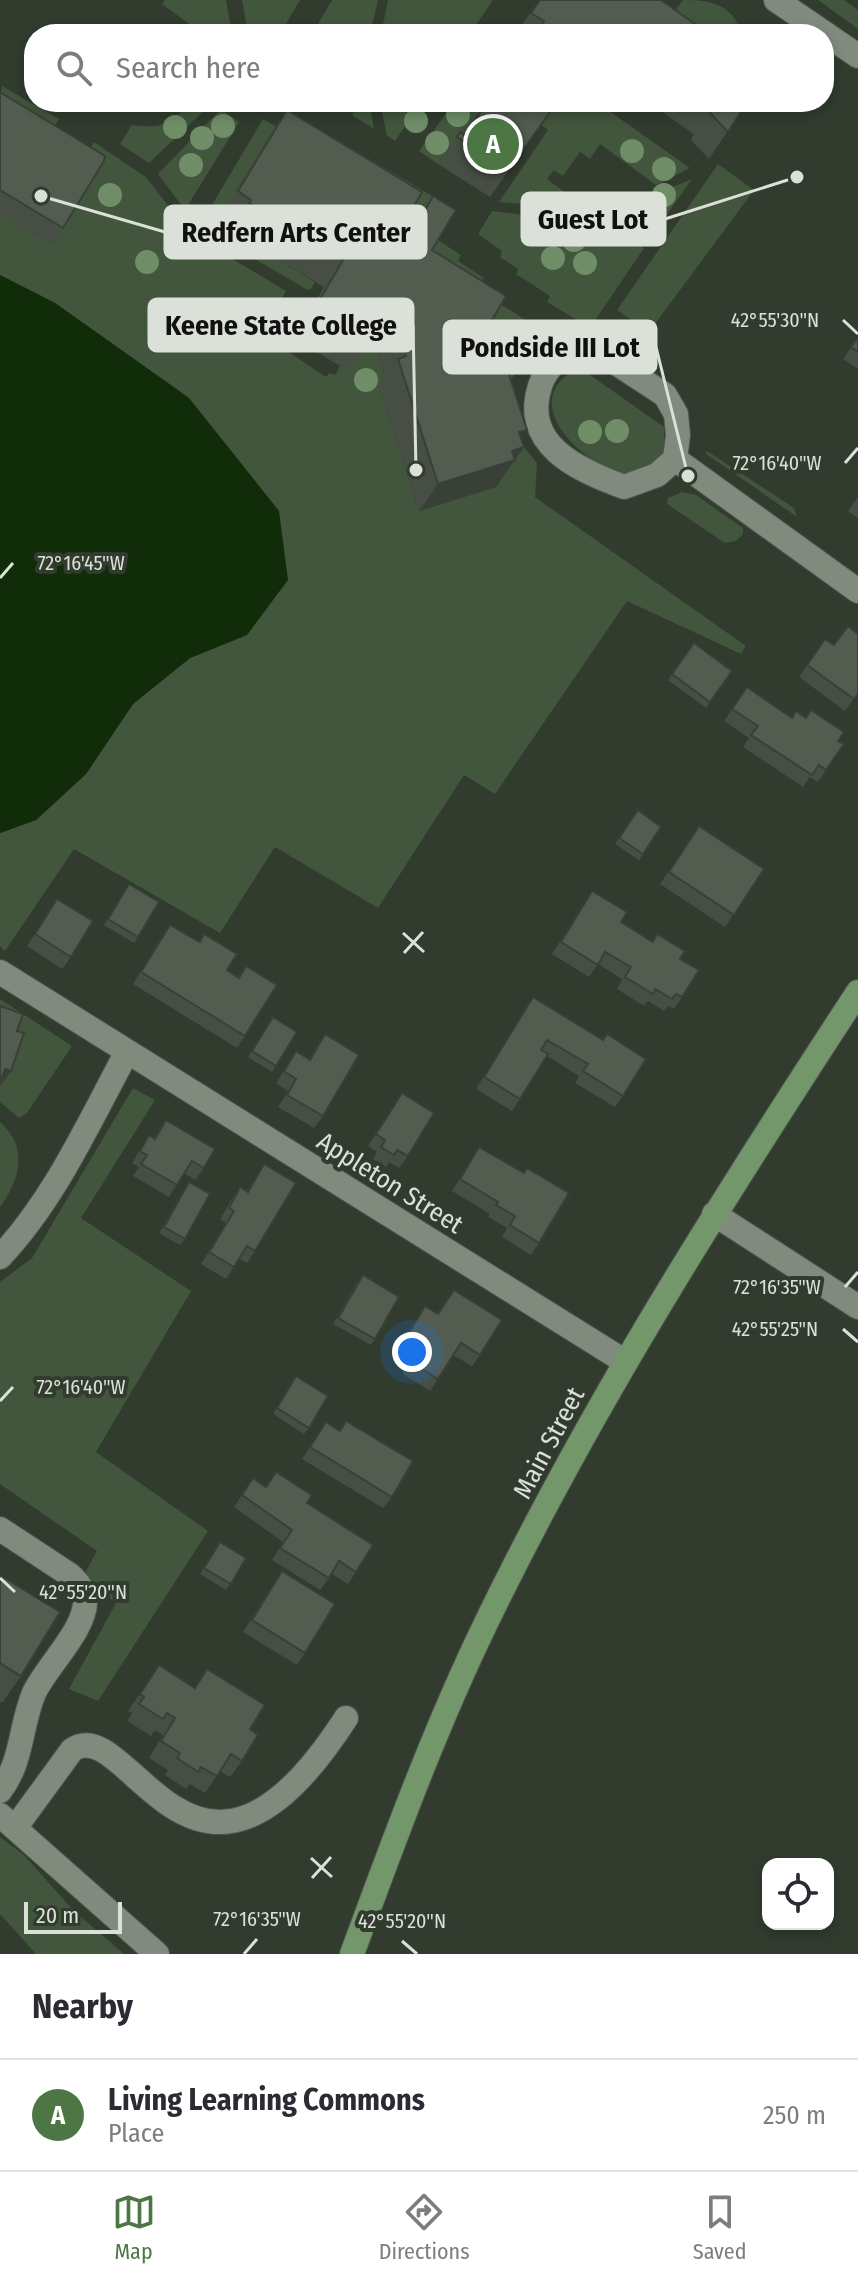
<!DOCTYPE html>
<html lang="en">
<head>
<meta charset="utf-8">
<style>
  :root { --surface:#fff; --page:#f2f2f3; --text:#2b2b33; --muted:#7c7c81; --line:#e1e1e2; --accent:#4d7645 }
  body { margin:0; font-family:"Fira Sans Condensed",sans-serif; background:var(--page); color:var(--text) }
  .controls { position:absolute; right:24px; bottom:24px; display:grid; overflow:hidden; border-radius:16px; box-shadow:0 4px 12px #0003 }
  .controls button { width:72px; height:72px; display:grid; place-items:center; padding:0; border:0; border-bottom:2px solid var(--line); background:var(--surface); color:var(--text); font:40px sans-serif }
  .scale { position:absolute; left:24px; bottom:20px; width:98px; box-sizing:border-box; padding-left:8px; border:4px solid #dbe1d9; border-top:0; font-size:22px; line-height:28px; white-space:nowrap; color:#dbe1d9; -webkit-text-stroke:6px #313b2e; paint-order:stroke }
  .you { position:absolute; left:412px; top:1352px; width:28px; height:28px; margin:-20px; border:6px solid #fff; border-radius:50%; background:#1a73e8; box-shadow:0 0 0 12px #1a73e833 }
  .badge { display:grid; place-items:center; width:52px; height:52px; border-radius:50%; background:var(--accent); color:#fff; font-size:26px; font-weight:700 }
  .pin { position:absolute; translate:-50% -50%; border:4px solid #fff; box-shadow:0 2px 8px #0006 }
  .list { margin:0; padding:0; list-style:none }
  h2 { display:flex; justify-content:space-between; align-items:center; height:104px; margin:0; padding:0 32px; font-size:34px }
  h2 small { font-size:26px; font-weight:400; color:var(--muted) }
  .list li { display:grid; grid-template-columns:52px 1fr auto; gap:24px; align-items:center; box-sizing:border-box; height:112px; padding:0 32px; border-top:2px solid var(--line) }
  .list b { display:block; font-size:30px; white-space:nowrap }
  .list p { margin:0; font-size:26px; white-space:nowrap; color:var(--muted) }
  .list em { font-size:26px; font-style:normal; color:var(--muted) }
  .icon { flex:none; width:44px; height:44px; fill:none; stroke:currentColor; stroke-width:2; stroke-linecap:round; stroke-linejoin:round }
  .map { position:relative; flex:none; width:858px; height:1954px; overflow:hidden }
  .search { position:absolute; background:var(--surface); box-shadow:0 4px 12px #0003; left:24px; right:24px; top:24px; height:88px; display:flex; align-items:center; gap:20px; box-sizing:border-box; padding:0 28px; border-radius:32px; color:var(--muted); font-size:30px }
  .sheet { height:216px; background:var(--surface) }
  nav { display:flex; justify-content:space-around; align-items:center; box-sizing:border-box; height:112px; border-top:2px solid var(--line); background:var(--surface); font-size:22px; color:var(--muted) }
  nav a { display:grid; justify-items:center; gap:4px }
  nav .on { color:var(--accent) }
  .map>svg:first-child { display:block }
  .green { fill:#41563c }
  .water { fill:#112c09 }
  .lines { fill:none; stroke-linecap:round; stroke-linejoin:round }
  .minor-casing { stroke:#4f574d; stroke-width:26 }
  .major-casing { stroke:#4f574d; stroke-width:26 }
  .minor { stroke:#808b7d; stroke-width:24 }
  .major { stroke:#73966a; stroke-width:24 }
  .tree { fill:#6f8e67 }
  .wall { fill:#474f44 }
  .shaded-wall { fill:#394037 }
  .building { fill:#525c4f; stroke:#394037; stroke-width:2 }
  .ticks { fill:none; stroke:#dbe1d9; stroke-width:3 }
  .labels { text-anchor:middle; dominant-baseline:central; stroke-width:8; stroke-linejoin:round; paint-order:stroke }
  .street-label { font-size:26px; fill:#dbe1d9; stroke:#313b2e }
  .ticks-label { font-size:20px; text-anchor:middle; fill:#dbe1d9; stroke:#313b2e; stroke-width:8; stroke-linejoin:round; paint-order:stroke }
  .leader { fill:none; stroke:#dbe1d9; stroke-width:3 }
  .callout-dot { fill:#dbe1d9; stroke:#313b2e; stroke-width:3 }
  .callout { fill:#dbe1d9; stroke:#dbe1d9; stroke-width:3 }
  .callout-label { font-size:28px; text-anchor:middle; font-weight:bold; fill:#111 }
</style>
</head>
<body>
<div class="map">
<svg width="858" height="1954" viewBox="0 0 858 1954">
  <rect width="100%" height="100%" fill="#313b2e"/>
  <g class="green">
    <path d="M165 0H226L232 34H203L162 4Z"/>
    <path d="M242 0H300L280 34H248Z"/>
    <path d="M332 0H378L370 34H312Z"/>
    <path d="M388 0H493L470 34H381Z"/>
    <path d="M683 0C712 0 731 4 743 34H659Z"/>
    <path d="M818 0H844L858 10V29Z"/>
    <path d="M2 86 59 119 52 130 0 99Z"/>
    <path d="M190 102 212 103 149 163 120 144 132 125C161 129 172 125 190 102Z"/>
    <path d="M344 102H369L374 129 352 115 355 109Z"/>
    <path d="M380 102H422L395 141 387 136Z"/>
    <path d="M454 102H487L445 162 441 159 438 164 419 151Z"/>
    <path d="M557 102H613L609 111 690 168 656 185 600 144 590 159 580 152 563 176 554 170 547 179 579 203 549 206 499 202 548 130 541 125Z"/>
    <path d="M221 109 239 122 185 210 158 174Z"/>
    <path d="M292 113 434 197 417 225 223 221 215 236 199 227 263 119 282 130Z"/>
    <path d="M94 142 146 177 189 233 286 291 262 334 326 377 329 373 335 375 340 366 348 370 365 342 376 349 387 383 379 386 419 511 496 487 520 442 537 463 535 497 746 646 741 654 627 601 495 794 464 775 378 908 275 847 220 933 74 849 5 951 0 946V833L36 820 86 774 133 704 190 658 247 635 189 398 55 303 0 275V213L80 165Z"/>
    <path d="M718 164 754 190 649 332 617 310Z"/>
    <path d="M692 179 651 237 610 209 629 205Z"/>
    <path d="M492 211 550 218 593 212 644 248 590 328 547 302 550 296 516 274 518 269 500 257 502 251 478 234Z"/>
    <path d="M230 230 315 282 310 290 306 289 224 241Z"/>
    <path d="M436 239 461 255 458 261 484 278 480 284 499 303 532 324 524 336 534 344 511 380 477 361 413 277Z"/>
    <path d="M583 370 664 427V452C656 462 648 471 635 474 606 479 531 424 557 385 564 376 572 371 583 370Z"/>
    <path d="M707 451 794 508 797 517 705 453Z"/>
    <path d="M682 492 696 495 743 528V534L736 541 725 543 667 504 668 498Z"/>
    <path d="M0 999 72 1046 27 1113 19 1118 0 1102Z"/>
    <path d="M133 1088 155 1100 81 1218 191 1291 96 1452 208 1531 98 1701 69 1689 116 1603 88 1581 86 1571 97 1551 0 1484V1282L32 1258Z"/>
    <path d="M0 1122C29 1148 20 1179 0 1207Z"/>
    <path d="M0 1837 24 1855 73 1910 124 1954H36L0 1914Z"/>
  </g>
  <path class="water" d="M0 275 55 303 189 398 279 511 288 580 247 635 190 658 133 704 86 774 36 820 0 833Z"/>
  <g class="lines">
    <defs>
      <g id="minor">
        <path d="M776 0 858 56"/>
        <path d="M579 349 596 350 665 395 676 414 678 435 675 459 657 475 624 487C578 470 521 445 540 386 546 367 562 355 579 349Z"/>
        <path d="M675 459 858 591"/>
        <path d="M0 972 624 1361"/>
        <path d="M714 1214 858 1307"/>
        <path d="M0 1257C55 1199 89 1122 127 1052"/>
        <path d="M0 1529 70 1575C78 1582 84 1590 85 1601 86 1629 46 1667 34 1693 20 1726 23 1761 0 1791"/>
        <path d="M0 1815 157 1954"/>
        <path d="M15 1828 72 1750C129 1709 194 1954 346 1718"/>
      </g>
      <path id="major" d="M352 1954C393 1843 434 1730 486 1623 593 1402 724 1197 858 992"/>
    </defs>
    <use href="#minor" class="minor-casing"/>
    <use href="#major" class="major-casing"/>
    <use href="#minor" class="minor"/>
    <use href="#major" class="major"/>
  </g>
  <g class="tree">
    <circle cx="458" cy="115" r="12"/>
    <circle cx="416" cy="121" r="12"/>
    <circle cx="223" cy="126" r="12"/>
    <circle cx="175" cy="127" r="12"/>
    <circle cx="202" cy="138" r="12"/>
    <circle cx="437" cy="143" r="12"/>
    <circle cx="632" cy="151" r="12"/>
    <circle cx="191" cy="165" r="12"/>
    <circle cx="664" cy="169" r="12"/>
    <circle cx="110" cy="195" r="12"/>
    <circle cx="664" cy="195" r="12"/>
    <circle cx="574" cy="240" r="12"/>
    <circle cx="553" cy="258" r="12"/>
    <circle cx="147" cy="262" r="12"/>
    <circle cx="585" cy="263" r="12"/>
    <circle cx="254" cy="340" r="12"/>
    <circle cx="366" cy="380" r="12"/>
    <circle cx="617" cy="431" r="12"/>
    <circle cx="590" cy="432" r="12"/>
  </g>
  <g class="wall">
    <path d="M539 0 709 34H516Z"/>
    <path d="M0 92 63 228 52 245 0 214Z"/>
    <path d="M557 102 490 197 438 164 460 132 464 135Z"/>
    <path d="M648 102H747L709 159 691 140 694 134Z"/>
    <path d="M287 110 424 209 433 196 432 250 489 325 524 447 496 487 419 511 379 386 385 376 376 349 367 343 348 371 294 338 324 287 230 230 232 227 219 218 268 137Z"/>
    <path d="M858 337V369L843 359Z"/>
    <path d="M858 497V518L848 511Z"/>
    <path d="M825 639 834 645 858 693 845 711 799 677Z"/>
    <path d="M694 643 732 671 706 708 668 680Z"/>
    <path d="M747 687 792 718 844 744 818 782 810 777 803 787 743 747 749 738 724 721Z"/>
    <path d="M638 810 661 827 639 860 615 844Z"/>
    <path d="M699 826 764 869 725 927 660 884Z"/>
    <path d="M125 890 138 937 134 943 104 925Z"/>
    <path d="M592 891 621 922 652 941 657 934 680 959 682 997 674 1009 668 1006 664 1011 648 1001 644 1006 617 989 622 979 598 964 589 977 552 954Z"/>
    <path d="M57 899 71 957 62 969 27 946Z"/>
    <path d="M170 925 227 970 238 977 246 966 245 1036 237 1048 133 984Z"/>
    <path d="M533 997 623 1096 615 1107 575 1083 579 1076 547 1056 512 1111 476 1089Z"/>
    <path d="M273 1017 297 1032 272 1072 248 1057Z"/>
    <path d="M325 1034 323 1116 314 1128 278 1107 288 1091 276 1083 296 1051 309 1059Z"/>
    <path d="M402 1093 408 1156 399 1168 389 1162 386 1167 373 1159 377 1152 368 1146Z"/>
    <path d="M166 1120 204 1168 195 1180 184 1173 169 1197 133 1176 139 1167 132 1163 149 1135 154 1138Z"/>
    <path d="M479 1147 539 1243 531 1255 502 1237 507 1228 488 1217 490 1214 452 1191Z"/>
    <path d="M264 1164 255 1251 247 1263 239 1259 226 1279 201 1264 226 1223 220 1219 232 1199 240 1187 247 1191Z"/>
    <path d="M189 1182 185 1239 180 1245 159 1233Z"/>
    <path d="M358 1281 375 1339 371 1345 333 1324Z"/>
    <path d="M454 1290 480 1355 472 1366 453 1355 430 1391 403 1374 413 1357 398 1348 425 1306 438 1314Z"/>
    <path d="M292 1382 309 1428 304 1434 273 1414Z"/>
    <path d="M346 1421 392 1497 383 1508 302 1459 326 1422 340 1430Z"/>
    <path d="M276 1472 307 1503 356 1572 348 1584 332 1574 320 1590 272 1560 283 1542 234 1507 253 1478 266 1486Z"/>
    <path d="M220 1542 246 1558 226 1590 200 1574Z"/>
    <path d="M282 1571 305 1653 297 1665 243 1632Z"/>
    <path d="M0 1575 21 1676 2 1703 0 1702Z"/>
    <path d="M159 1665 194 1688 207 1669 250 1729 242 1761 230 1777 220 1771 205 1793 190 1784 186 1789 165 1775 168 1770 149 1758 163 1735 155 1730 151 1736 127 1721 132 1713 128 1711Z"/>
  </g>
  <g class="shaded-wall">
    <path d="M524 447 496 487 419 511 438 484 512 451Z"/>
    <path d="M5 1069 11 1071 0 1086V1076Z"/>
  </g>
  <g class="building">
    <path d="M540 0H661L709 34H535L544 21 531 13Z"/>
    <path d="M0 92 105 156 104 161 63 228 0 190Z"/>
    <path d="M488 102H557L509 170 457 137 460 132 464 135Z"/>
    <path d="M706 102H747L728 132 710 113 714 108Z"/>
    <path d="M287 110 422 192 415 204 425 210 433 196 456 210 432 250 506 296 489 325 496 334 527 430 519 432 524 447 512 451 515 460 438 484 398 359 406 356 395 322 384 315 367 343 313 311 343 260 249 203 251 200 238 191Z"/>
    <path d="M858 337V352L851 347Z"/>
    <path d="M848 626 858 634V693L854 699 807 665 825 639 834 645Z"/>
    <path d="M694 643 732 671 710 702 672 674Z"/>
    <path d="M747 687 792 718 796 711 806 718 811 710 844 732 838 741 844 744 826 770 819 765 812 775 751 735 758 726 732 709Z"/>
    <path d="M638 810 661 827 643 854 619 838Z"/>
    <path d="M699 826 764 869 734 915 669 872Z"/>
    <path d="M129 884 159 902 138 937 108 919Z"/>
    <path d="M592 891 627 912 621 922 653 942 657 934 685 951 680 959 699 970 682 997 676 994 672 999 655 989 653 994 625 977 631 967 605 952 598 965 561 942Z"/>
    <path d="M57 899 93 921 71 957 35 934Z"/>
    <path d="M170 925 200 942 204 934 237 954 227 970 239 978 246 966 277 985 245 1036 141 972Z"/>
    <path d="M533 997 603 1040 607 1034 646 1059 623 1096 583 1071 588 1064 547 1040 541 1050 548 1054 520 1099 484 1077Z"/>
    <path d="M0 1006 23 1014 17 1031 24 1033 11 1071 5 1069 1 1080H0Z"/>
    <path d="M273 1017 297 1032 276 1066 252 1051Z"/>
    <path d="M325 1034 359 1055 323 1116 287 1095 296 1079 284 1071 296 1051 310 1060Z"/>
    <path d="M402 1093 434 1113 408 1156 397 1150 394 1155 381 1147 385 1140 376 1134Z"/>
    <path d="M166 1120 215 1149 204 1168 192 1161 177 1185 141 1164 147 1155 140 1151 149 1135 155 1139Z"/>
    <path d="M479 1147 524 1173 527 1168 569 1193 539 1243 510 1225 515 1216 496 1205 498 1202 460 1179Z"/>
    <path d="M264 1164 296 1183 255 1251 247 1246 234 1267 209 1252 234 1211 229 1208 240 1187 248 1192Z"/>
    <path d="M189 1182 210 1194 185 1239 164 1227Z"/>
    <path d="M363 1275 399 1297 375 1339 338 1318Z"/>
    <path d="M454 1290 502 1320 480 1355 461 1343 438 1379 411 1362 421 1346 407 1336 425 1306 438 1314Z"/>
    <path d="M296 1376 328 1396 309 1428 277 1408Z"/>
    <path d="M346 1421 413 1461 392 1497 310 1447 326 1422 340 1431Z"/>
    <path d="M276 1472 312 1495 307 1503 373 1545 356 1572 339 1561 329 1578 280 1548 292 1530 242 1495 253 1478 266 1487Z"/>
    <path d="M220 1542 246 1558 231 1584 204 1568Z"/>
    <path d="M282 1571 335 1604 305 1653 252 1620Z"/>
    <path d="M0 1575 60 1612 21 1676 0 1663Z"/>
    <path d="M159 1665 195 1688 207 1669 265 1705 250 1729 258 1735 242 1761 231 1754 217 1776 201 1767 198 1772 177 1758 180 1753 161 1741 175 1718 167 1713 163 1719 139 1704 144 1697 140 1694Z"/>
  </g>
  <path class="ticks" d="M843 320 858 334M845 463 858 448M0 578 13 563M403 933 424 952M404 953 423 932M845 1287 858 1272M843 1329 858 1342M0 1401 13 1387M0 1578 15 1592M311 1858 332 1877M312 1878 331 1857M402 1941 417 1954M244 1954 257 1939"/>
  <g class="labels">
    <g class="street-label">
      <text transform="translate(390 1183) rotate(32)">Appleton Street</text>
      <text transform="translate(549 1443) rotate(-62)">Main Street</text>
    </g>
  </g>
  <g class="ticks-label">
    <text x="775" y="327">42°55'30"N</text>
    <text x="777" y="470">72°16'40"W</text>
    <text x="81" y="570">72°16'45"W</text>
    <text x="777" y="1294">72°16'35"W</text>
    <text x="775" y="1336">42°55'25"N</text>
    <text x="81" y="1394">72°16'40"W</text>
    <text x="83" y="1599">42°55'20"N</text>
    <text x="257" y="1926">72°16'35"W</text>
    <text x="402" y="1928">42°55'20"N</text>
  </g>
  <path class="leader" d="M797 177L665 219M41 196L165 232M416 470L413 325M688 476L656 347"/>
  <g class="callout-dot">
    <circle cx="797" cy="177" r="8"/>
    <circle cx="41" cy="196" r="8"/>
    <circle cx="416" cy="470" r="8"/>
    <circle cx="688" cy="476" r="8"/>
  </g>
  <g class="callout">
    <rect x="522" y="193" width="143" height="52" rx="8"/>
    <rect x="165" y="206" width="261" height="52" rx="8"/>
    <rect x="149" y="299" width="264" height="52" rx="8"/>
    <rect x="444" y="321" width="212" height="52" rx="8"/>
  </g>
  <g class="callout-label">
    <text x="593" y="229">Guest Lot</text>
    <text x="296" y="242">Redfern Arts Center</text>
    <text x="281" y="335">Keene State College</text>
    <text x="550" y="357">Pondside III Lot</text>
  </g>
</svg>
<div class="controls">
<button><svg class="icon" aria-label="locate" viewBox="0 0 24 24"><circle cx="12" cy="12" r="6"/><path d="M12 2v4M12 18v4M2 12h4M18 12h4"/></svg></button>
</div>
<div class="scale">20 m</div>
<div class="you"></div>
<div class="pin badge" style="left:493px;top:144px">A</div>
<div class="search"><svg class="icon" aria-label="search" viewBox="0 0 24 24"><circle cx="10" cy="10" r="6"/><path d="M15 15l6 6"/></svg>Search here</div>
</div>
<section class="sheet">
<h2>Nearby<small></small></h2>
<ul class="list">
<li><span class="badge">A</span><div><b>Living Learning Commons</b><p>Place</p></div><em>250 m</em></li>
</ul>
</section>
<nav>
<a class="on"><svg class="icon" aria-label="map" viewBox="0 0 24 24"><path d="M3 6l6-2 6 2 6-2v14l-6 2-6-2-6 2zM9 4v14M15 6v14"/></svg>Map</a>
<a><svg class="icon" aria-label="directions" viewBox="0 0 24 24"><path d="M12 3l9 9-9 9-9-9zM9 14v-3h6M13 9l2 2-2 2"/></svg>Directions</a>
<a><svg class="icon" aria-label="saved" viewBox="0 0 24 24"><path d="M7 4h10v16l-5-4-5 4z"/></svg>Saved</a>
</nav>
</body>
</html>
